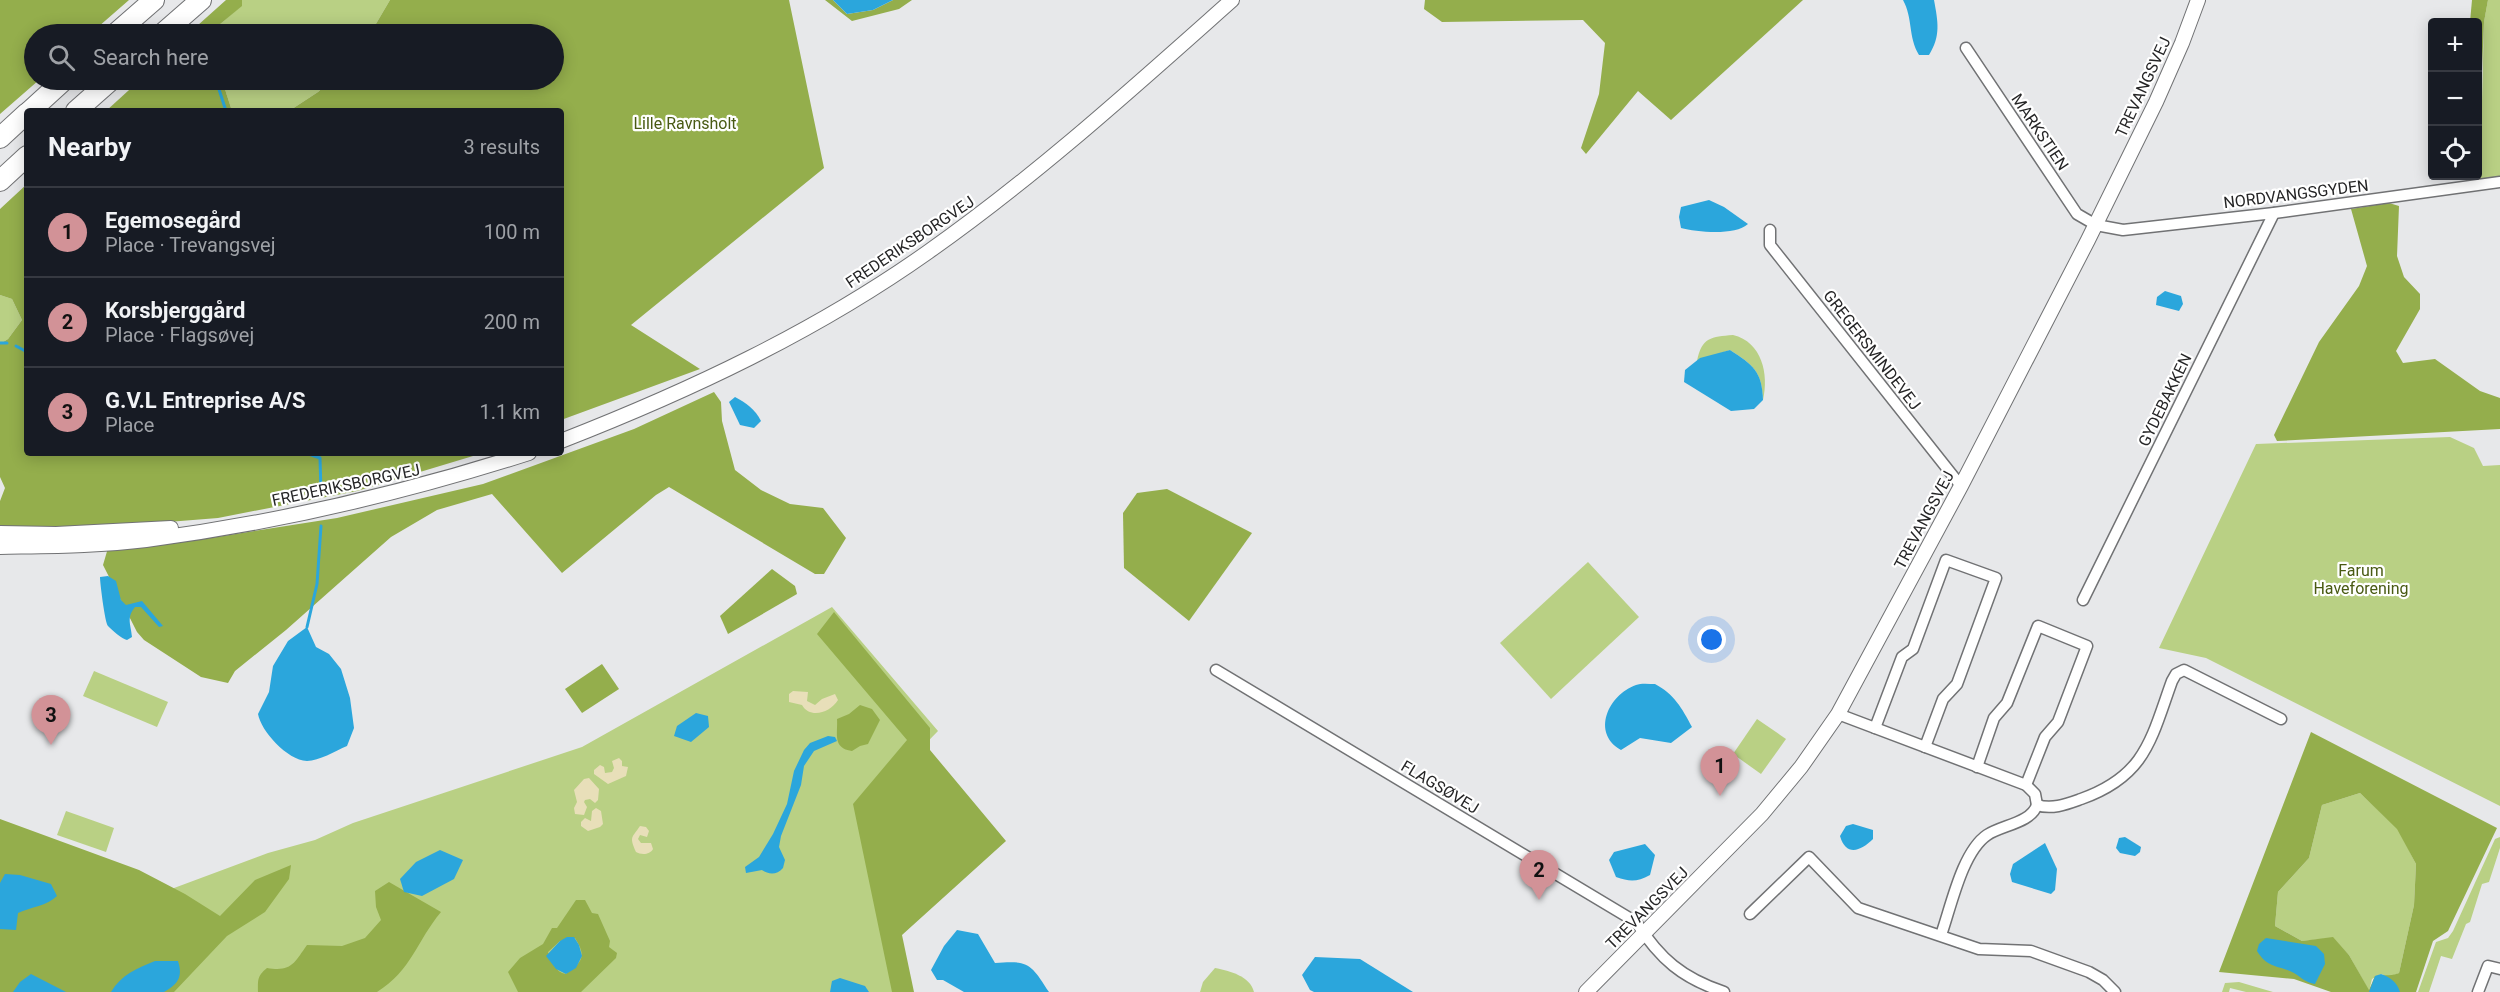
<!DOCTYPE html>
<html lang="en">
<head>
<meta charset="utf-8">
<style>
  :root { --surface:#171b24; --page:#20242c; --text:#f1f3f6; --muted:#9ea1a6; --line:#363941; --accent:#d29297 }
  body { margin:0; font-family:Roboto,sans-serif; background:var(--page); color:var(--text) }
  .controls { position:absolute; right:18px; top:18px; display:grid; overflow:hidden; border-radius:6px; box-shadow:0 3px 15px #0003 }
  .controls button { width:54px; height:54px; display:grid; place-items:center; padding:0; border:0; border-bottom:2px solid var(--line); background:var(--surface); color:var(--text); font:30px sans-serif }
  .you { position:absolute; left:1712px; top:640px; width:21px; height:21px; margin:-15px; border:4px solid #fff; border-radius:50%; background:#1a73e8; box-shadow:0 0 0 9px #1a73e833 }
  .badge { display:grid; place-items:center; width:39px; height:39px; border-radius:50%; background:var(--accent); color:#111; font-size:20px; font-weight:700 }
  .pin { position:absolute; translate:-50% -50px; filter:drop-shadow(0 2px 3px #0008) }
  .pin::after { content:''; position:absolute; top:32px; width:21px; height:18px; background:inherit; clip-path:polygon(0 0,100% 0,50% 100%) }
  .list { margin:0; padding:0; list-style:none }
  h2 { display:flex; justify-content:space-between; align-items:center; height:78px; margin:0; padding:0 24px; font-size:26px }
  h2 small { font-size:20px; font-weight:400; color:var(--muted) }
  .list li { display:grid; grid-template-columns:39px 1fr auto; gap:18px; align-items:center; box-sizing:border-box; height:90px; padding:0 24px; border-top:2px solid var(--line) }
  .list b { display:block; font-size:22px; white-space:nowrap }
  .list p { margin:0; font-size:20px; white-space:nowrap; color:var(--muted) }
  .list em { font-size:20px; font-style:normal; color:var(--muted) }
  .icon { flex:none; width:33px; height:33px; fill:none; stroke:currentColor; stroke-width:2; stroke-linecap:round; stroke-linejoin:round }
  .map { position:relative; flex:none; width:2500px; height:992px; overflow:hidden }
  .search { position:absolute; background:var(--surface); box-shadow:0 3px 15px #0003; left:24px; top:24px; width:540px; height:66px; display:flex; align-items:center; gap:15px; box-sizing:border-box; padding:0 21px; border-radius:33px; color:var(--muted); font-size:22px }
  .panel { position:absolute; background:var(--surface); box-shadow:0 3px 15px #0003; left:24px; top:108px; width:540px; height:348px; border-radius:6px }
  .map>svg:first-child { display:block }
  .green { fill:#b9d084 }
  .forest { fill:#94ae4c; fill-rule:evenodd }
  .sand { fill:#e8dfb9 }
  .water { fill:#2ba6dc }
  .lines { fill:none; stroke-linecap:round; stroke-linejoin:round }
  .stream { stroke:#2ba6dc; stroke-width:3 }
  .minor-casing { stroke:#717274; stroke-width:13 }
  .tertiary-casing { stroke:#717274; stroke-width:16 }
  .motorway-casing { stroke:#717274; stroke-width:22 }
  .minor { stroke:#fff; stroke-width:10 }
  .tertiary { stroke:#fff; stroke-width:14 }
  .motorway { stroke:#fff; stroke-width:20 }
  .labels { text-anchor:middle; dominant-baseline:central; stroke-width:4.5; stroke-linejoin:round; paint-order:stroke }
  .street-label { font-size:16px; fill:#252526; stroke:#fff }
  .park-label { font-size:16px; fill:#495a13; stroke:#fff }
</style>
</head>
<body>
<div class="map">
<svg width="2500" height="992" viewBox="0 0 2500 992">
  <rect width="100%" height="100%" fill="#e7e8ea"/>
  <g class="green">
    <path d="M242 0H390L370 34H217L219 25 241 6Z"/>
    <path d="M2488 0H2500V176L2480 179 2484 22Z"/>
    <path d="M222 80H331L318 92 289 111H232Z"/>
    <path d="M0 295 12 299 22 320 8 339 0 344Z"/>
    <path d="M1733 335C1762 342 1769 374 1763 400 1762 371 1753 365 1730 350L1697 361C1702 337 1711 337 1733 335Z"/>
    <path d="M2450 437 2474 448 2483 466 2500 465V806L2206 658 2159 648 2256 444Z"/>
    <path d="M1588 562 1639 617 1551 699 1500 643Z"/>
    <path d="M832 607 938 731 863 808 894 938 903 992H4L166 891 268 853 315 840 353 823 582 747Z"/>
    <path d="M94 671 168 702 157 727 83 696Z"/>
    <path d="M1757 719 1786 739 1761 774 1733 754Z"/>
    <path d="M2360 793 2398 829 2416 864 2414 905 2399 973 2389 977 2381 974 2372 979 2369 991 2349 955 2333 938 2302 941 2275 926 2278 892 2309 858 2322 805Z"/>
    <path d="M66 811 114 828 106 852 57 835Z"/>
    <path d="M2500 837V848L2489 882 2482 884 2470 922 2466 924 2452 959 2441 956 2429 992H2418L2436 942 2448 938 2453 931 2495 839Z"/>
    <path d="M1215 968C1230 971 1250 976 1254 992H1200L1203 982Z"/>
    <path d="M2239 982 2273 992H2246L2230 988 2229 992H2222L2225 983Z"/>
  </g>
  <g class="forest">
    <path d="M0 0H129L90 34H34V80H39L0 114Z"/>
    <path d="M226 0H242V6L219 25 217 34H188Z"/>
    <path d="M390 0H789L824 168 631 325 700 369 561 420V111H289L318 92 331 80H554V34H370Z"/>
    <path d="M825 0H833L847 14 873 10 893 0H912L899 9 852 21Z"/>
    <path d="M1425 0H1803L1671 120 1638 91 1586 154 1581 148 1599 94 1605 43 1583 20 1442 22 1424 9Z"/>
    <path d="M2472 0H2488L2484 22 2478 169V22H2470Z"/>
    <path d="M140 80H222L232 111H106Z"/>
    <path d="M27 184V453H483L357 491 218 518 105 527 0 528V501L5 488 0 477V344L8 339 22 320 12 299 0 295V209Z"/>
    <path d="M2389 203 2399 206 2397 256 2404 277 2420 294V309L2396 351 2403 363 2435 359 2480 391 2500 398V429L2277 441 2274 435 2319 342 2359 286 2367 266 2351 209Z"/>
    <path d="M714 392 721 402 722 421 735 470 761 490 790 504 823 508 846 538 824 574H815L669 487 656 495 562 573 492 494 437 510 391 537 286 630 235 671 228 683 201 677 144 640 137 632 103 565 108 548 204 539 337 518 483 484 634 429Z"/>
    <path d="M1167 489 1252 533 1189 621 1124 568 1123 513 1137 493Z"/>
    <path d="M772 569 795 586 797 594 728 634 720 616Z"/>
    <path d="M834 612 930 728V750L1006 841 902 935 914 992H892L853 804 907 740 817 634Z"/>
    <path d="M602 664 619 689 582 713 565 689Z"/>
    <path d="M860 705 872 709 880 720 868 744 860 746 852 751C832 748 838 734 837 719L849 714Z"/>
    <path d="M2311 732 2497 828 2448 931 2433 941 2416 992H2331L2294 979 2219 972ZM2360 793 2397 829 2416 864 2414 905 2399 973C2388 977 2384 974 2375 976L2369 990 2349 955 2333 937 2302 941 2275 926 2278 892 2309 858 2322 805Z"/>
    <path d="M0 819 139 870 185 894 220 916 255 880 291 865 289 879 265 912 227 936 174 992H0Z"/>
    <path d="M389 882 441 912C416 942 412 970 377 992H258C258 980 257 976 267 968 292 972 294 963 307 945L342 946 365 938 381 920 376 907 375 891Z"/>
    <path d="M576 900H585L592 913 598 914 610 941 609 947 617 953 616 958 581 992H518L508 972 520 958 543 944 552 928H557ZM575 938C587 957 582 962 566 974 555 972 552 962 548 952L560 941Z"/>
  </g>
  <g class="sand">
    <path d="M793 691 808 692 807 701 815 705 822 699 835 694 838 700C830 713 810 719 802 705L789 702V694Z"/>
    <path d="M619 758 622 761V766L628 767 626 776 608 784 594 774V770L600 765 604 767 605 773 612 772 614 768 612 761Z"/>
    <path d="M589 778 599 789 598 800 595 803 590 799 585 800 584 802 587 807 584 815 575 814 574 808 577 802 574 790 584 779Z"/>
    <path d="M596 808 601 811 603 824 600 827 588 831 581 826V822L585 818 591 821 592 811Z"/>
    <path d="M640 826 646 827 649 831 647 837 640 835 638 839 641 843H651L653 849C650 855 641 855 636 852 629 836 632 838 640 826Z"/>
  </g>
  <g class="water">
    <path d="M833 0H893L873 10 847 14Z"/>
    <path d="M1903 0H1934C1938 22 1941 36 1929 55H1919C1908 37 1913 18 1903 0Z"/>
    <path d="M1709 200 1724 207 1748 224C1735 236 1697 232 1681 228L1679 217 1681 207Z"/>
    <path d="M2165 291 2181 296 2183 304 2179 311 2156 305 2157 297Z"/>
    <path d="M1730 350C1753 365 1762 371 1763 400L1754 409 1731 411 1684 382 1685 370 1700 358Z"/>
    <path d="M735 397C746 403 755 409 761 421L754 428 740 425 729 402Z"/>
    <path d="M108 576 116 581 121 600 126 605 142 601 163 626 159 627 141 607H135C126 618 131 624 132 637L127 640C122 639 112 630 108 626 105 623 100 583 100 577Z"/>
    <path d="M307 627 316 647 329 654 341 669 350 698 354 728 347 746C335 751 319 761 307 761 287 760 261 731 258 714L269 692 273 666 288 641Z"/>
    <path d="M1655 684C1674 694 1682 708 1692 727L1671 743 1640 738 1621 750C1591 733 1608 695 1636 685 1641 683 1649 684 1655 684Z"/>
    <path d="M696 713 708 716 709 727 691 742 674 736 677 726Z"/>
    <path d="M828 736 835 737 837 741 814 751 804 766 801 785 781 836 779 847 785 860 783 868C777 875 769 875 762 870L746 873 745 867 759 857 773 834 787 804 794 771 804 750 810 743Z"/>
    <path d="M1853 824 1873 830V839C1861 851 1846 857 1840 836L1846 826Z"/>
    <path d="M2125 837 2141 847 2140 852 2135 856 2120 853 2116 848 2119 838Z"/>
    <path d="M2045 843 2057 869 2055 890 2051 894 2012 882 2010 874 2013 864Z"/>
    <path d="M1645 844 1655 855 1650 875C1637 882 1630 882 1616 877L1609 860 1614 852Z"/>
    <path d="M440 850 463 860 454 879 422 896 404 892 400 879 416 862Z"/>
    <path d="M5 874 20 875 51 884 57 896C47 906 31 907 18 913L16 930 0 929V883Z"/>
    <path d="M957 930 978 934 995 963C1029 960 1031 964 1049 992H964L943 980H937L931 970 944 946Z"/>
    <path d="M567 937H574L579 945 582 956 576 968 566 974 556 969 546 956 560 941Z"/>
    <path d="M2266 938 2316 946 2324 954 2325 964 2315 984C2305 982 2302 978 2294 973 2279 965 2268 969 2257 951L2259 944Z"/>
    <path d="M1315 957 1360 959 1413 992H1314L1310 990 1302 975Z"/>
    <path d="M155 961H178C183 977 178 984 164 992H111C121 975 137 968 155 961Z"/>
    <path d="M31 974 66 992H13L20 982Z"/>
    <path d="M2381 974C2390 977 2397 982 2400 992H2369L2375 976Z"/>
    <path d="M840 978 865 986 869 992H830L832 981Z"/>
  </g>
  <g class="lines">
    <g class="stream">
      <path d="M216 80 226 111"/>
      <path d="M0 343H7"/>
      <path d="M16 346 27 352"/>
      <path d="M306 453 320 458 321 492"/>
      <path d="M307 627 317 584 321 526"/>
    </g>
    <defs>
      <g id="minor">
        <path d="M1966 48 2077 214 2096 225 2123 230 2274 213 2500 182"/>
        <path d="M1770 230V245L1961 486"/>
        <path d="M2083 600 2274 213"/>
        <path d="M1216 670 1636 922C1660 959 1682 978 1724 992"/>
        <path d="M1838 714 2026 785 2035 794 2037 805"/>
        <path d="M1875 728 1902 657 1913 649 1946 560 1996 578 1957 684 1943 699 1925 747"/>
        <path d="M1977 767 1994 718 2007 703 2038 626 2087 646 2058 722 2045 737 2026 785"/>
        <path d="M2037 805C2052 810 2067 804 2081 799 2146 776 2151 739 2172 681L2176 674 2184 670 2281 719"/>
        <path d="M1750 914 1809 857 1858 908 1979 949 2031 951 2089 972 2103 980 2115 992"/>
        <path d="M1941 935C1951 907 1962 852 1987 835 2002 825 2031 823 2037 805"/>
        <path d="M2478 992 2488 966 2500 969"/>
      </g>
      <g id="tertiary">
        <path d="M561 441C689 391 815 332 928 252 1036 176 1133 88 1232 0"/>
        <path d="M0 533 56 534 171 528"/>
        <path d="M0 547C49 546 98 546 146 540 276 523 404 493 529 453"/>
        <path d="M1586 992 1762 814 1801 767 1838 714 1961 486 2088 240 2156 102 2182 43 2198 0"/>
      </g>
      <g id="motorway">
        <path d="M115 34 154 0"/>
        <path d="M162 34 201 0"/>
        <path d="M30 111 64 80"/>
        <path d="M76 111 111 80"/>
        <path d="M0 138 27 113"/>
        <path d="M0 181 27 156"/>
      </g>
    </defs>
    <use href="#minor" class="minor-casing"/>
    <use href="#tertiary" class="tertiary-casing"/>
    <use href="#motorway" class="motorway-casing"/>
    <use href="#minor" class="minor"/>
    <use href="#tertiary" class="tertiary"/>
    <use href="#motorway" class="motorway"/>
  </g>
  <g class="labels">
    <g class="street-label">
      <text transform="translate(2143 87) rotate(-65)">TREVANGSVEJ</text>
      <text transform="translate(2040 132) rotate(56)">MARKSTIEN</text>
      <text transform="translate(2296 194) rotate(-7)">NORDVANGSGYDEN</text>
      <text transform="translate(910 242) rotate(-34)">FREDERIKSBORGVEJ</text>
      <text transform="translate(1872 350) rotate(52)">GREGERSMINDEVEJ</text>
      <text transform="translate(2165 400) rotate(-64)">GYDEBAKKEN</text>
      <text transform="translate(346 485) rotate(-12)">FREDERIKSBORGVEJ</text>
      <text transform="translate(1924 520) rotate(-62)">TREVANGSVEJ</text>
      <text transform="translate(1440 787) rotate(31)">FLAGSØVEJ</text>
      <text transform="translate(1647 908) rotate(-45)">TREVANGSVEJ</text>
    </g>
    <g class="park-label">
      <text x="685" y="123">Lille Ravnsholt</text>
      <text x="2361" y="570">Farum<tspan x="2361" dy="18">Haveforening</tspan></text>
    </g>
  </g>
</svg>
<div class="controls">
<button>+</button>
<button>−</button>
<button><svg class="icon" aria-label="locate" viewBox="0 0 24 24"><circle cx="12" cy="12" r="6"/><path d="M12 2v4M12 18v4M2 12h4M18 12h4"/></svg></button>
</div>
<div class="you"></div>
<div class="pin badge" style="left:1720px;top:796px">1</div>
<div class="pin badge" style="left:1539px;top:900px">2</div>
<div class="pin badge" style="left:51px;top:745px">3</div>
<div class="search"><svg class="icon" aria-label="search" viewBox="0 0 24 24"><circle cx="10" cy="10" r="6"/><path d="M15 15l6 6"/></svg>Search here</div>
<section class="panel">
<h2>Nearby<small>3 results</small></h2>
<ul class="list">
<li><span class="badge">1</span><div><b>Egemosegård</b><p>Place · Trevangsvej</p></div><em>100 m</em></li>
<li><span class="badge">2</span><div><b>Korsbjerggård</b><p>Place · Flagsøvej</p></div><em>200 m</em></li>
<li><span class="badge">3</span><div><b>G.V.L Entreprise A/S</b><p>Place</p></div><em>1.1 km</em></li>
</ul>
</section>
</div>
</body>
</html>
